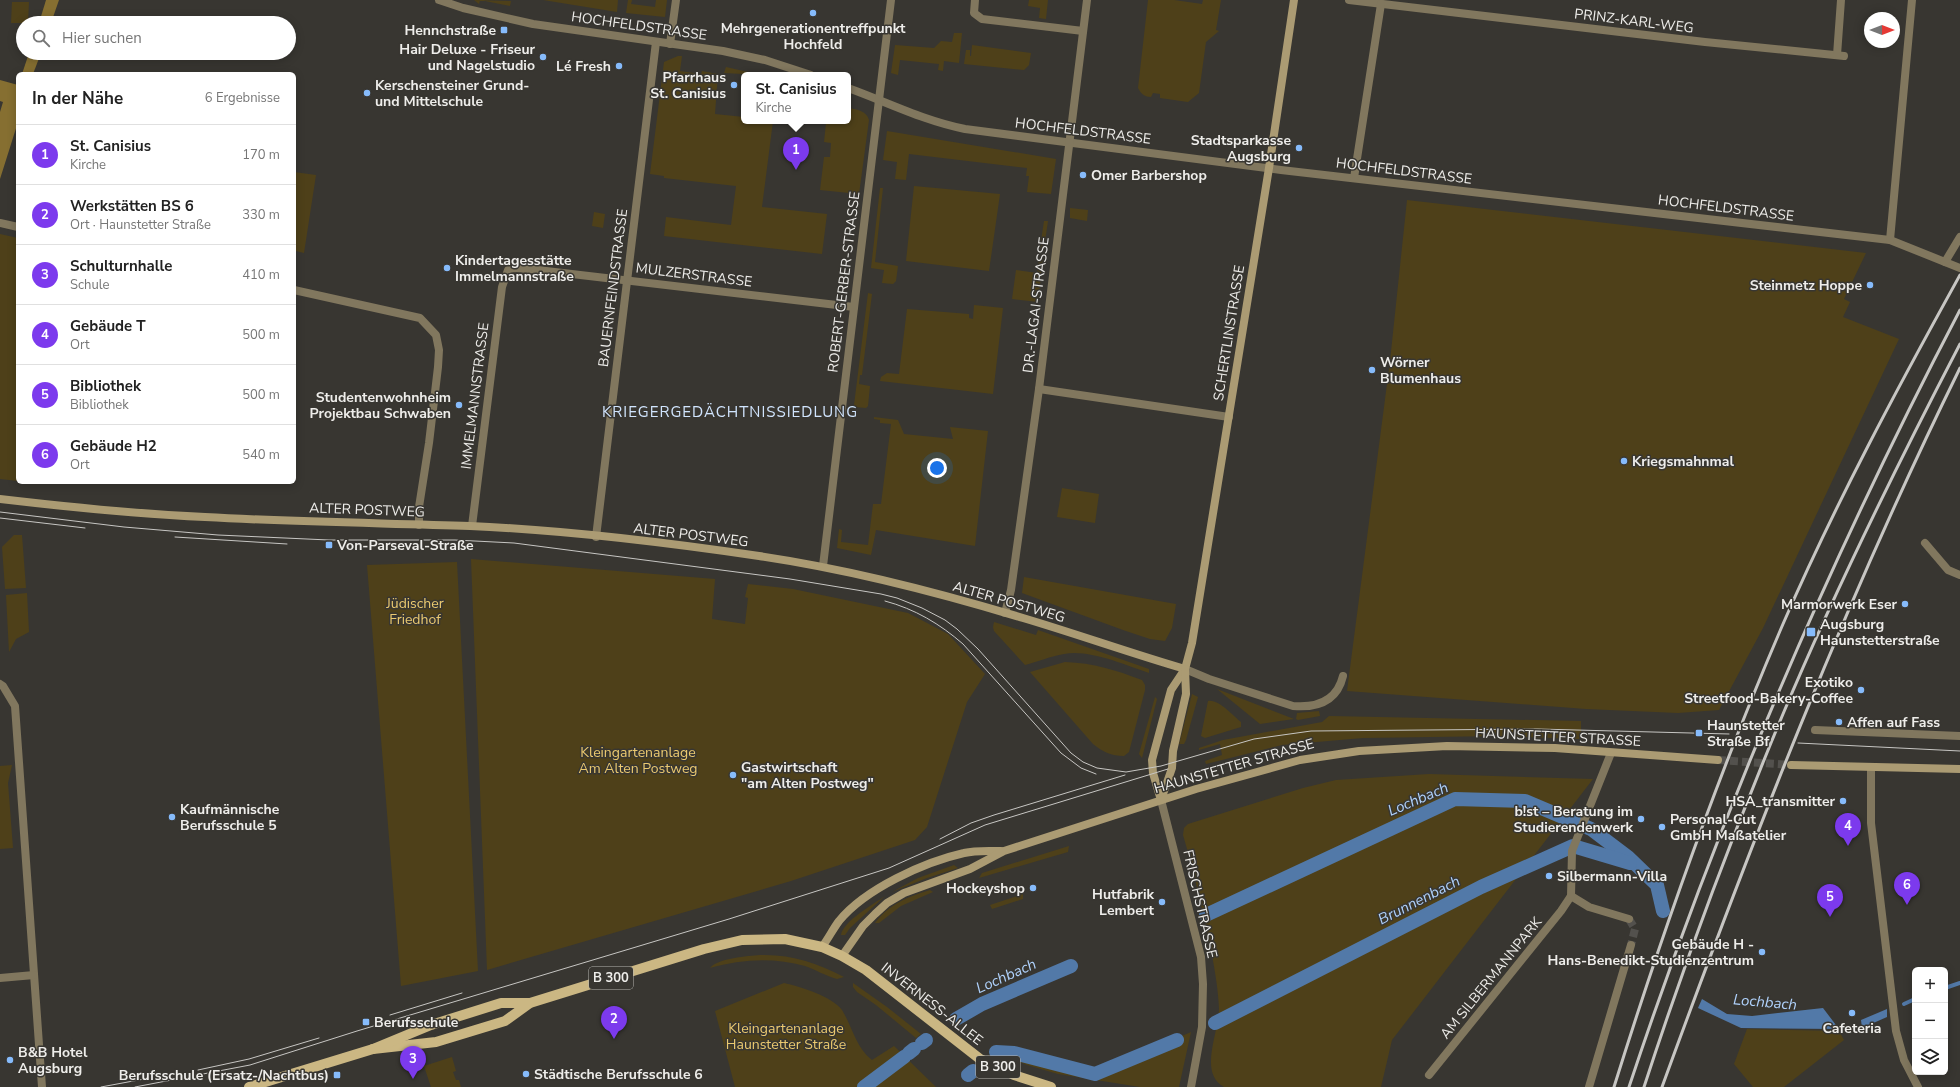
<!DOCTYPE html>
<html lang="de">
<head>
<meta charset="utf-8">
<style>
  :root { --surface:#fff; --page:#f2f2f2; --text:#222; --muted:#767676; --line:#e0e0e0; --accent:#7c3aed }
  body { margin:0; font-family:"Nunito Sans",sans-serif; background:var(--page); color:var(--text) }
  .controls { position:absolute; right:12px; bottom:12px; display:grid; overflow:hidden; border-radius:6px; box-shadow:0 2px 10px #0003 }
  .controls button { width:36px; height:36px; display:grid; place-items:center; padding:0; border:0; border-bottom:1px solid var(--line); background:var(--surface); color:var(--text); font:20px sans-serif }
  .compass { position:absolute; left:1864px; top:12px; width:36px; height:36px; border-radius:50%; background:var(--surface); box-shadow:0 2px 10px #0003; rotate:90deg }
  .you { position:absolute; left:937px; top:468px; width:14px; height:14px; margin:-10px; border:3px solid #fff; border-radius:50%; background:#1a73e8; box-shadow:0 0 0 6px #1a73e833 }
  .badge { display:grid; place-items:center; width:26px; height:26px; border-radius:50%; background:var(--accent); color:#fff; font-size:13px; font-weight:700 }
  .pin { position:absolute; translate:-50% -33px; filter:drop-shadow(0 1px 2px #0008) }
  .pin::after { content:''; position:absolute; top:21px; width:14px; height:12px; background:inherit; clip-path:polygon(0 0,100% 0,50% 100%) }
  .popup { position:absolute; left:741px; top:72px; width:110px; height:52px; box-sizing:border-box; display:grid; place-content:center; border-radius:6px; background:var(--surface); filter:drop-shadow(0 1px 3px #0005); font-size:13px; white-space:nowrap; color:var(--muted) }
  .popup b { font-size:15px; color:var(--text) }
  .popup::after { content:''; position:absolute; left:50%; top:100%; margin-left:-8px; border:8px solid transparent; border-top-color:var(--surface) }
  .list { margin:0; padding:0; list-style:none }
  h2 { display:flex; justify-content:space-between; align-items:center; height:52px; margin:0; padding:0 16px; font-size:17px }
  h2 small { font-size:13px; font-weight:400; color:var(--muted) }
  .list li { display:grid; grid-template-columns:26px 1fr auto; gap:12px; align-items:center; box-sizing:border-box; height:60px; padding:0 16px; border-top:1px solid var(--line) }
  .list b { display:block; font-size:15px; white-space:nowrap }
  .list p { margin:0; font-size:13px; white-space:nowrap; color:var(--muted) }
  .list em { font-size:13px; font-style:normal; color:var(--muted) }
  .icon { flex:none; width:22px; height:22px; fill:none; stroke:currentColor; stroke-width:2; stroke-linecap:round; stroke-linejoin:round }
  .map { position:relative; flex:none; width:1960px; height:1087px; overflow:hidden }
  .search { position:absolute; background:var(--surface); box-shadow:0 2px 10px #0003; left:16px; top:16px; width:280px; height:44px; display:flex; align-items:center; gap:10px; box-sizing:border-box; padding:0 14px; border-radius:22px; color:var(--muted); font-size:15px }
  .panel { position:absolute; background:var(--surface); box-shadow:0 2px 10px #0003; left:16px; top:72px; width:280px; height:412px; border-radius:6px }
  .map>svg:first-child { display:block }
  .green { fill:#4e4019 }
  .forest { fill:#866f31 }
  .water { fill:#5279a8 }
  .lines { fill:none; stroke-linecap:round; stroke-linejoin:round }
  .stream { stroke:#5279a8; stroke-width:4 }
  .canal { stroke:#5279a8; stroke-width:14 }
  .street-tunnel { stroke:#53514d; stroke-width:8; stroke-dasharray:8 4; stroke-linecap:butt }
  .secondary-tunnel { stroke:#53514d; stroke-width:8; stroke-dasharray:8 4; stroke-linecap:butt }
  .street { stroke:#81775e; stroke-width:8 }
  .secondary { stroke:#ab9b73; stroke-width:8 }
  .primary { stroke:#cbb783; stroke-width:10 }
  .tram { stroke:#c7c6c3; stroke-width:1 }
  .rail { stroke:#c7c6c3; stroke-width:3 }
  .poi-dot { fill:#86bbfb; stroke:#383631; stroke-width:1.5 }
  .labels { text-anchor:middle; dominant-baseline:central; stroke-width:3; stroke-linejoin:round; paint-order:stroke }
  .shield { fill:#383631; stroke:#b7b6b2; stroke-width:1 }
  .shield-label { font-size:13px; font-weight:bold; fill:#eeedea }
  .street-label { font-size:14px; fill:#eeedea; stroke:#383631 }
  .poi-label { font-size:14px; font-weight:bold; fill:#eeedea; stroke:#383631; text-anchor:start }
  .park-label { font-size:14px; fill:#ebc96f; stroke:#383631 }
  .neighbourhood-label { font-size:15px; letter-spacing:1px; fill:#d1e5fe; stroke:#383631 }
  .water-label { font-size:15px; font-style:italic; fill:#afd1fb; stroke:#383631 }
</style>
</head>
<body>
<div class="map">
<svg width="1960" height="1087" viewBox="0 0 1960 1087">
  <rect width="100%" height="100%" fill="#383631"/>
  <g class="green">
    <path d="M474 0 511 1 510 6 480 0 479 4Z"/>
    <path d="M543 0H618L617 12Z"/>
    <path d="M628 0H632L631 4 655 7 656 0H667L665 17 626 13Z"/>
    <path d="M1029 0H1048L1046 19 1039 18 1040 8 1028 6Z"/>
    <path d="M1148 0H1174L1202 4 1203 0H1221L1216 30 1219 31 1206 42 1199 93 1188 102 1160 98V94L1153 93 1151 97C1145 97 1141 94 1138 88Z"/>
    <path d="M12 2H29L28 23H11Z"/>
    <path d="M954 33H962L959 63 944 61 943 71 938 70 939 64 900 60 898 75 891 73 895 45 934 48 941 41 952 42Z"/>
    <path d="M972 45 1031 53 1029 65 1024 70 964 64 966 50H970V56H971Z"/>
    <path d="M678 56H682L680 71 701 74 702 71 718 74 715 114 744 117V121H773L762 207 827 214 822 254 664 236 666 217 731 225 736 186 664 178V176L650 174 664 62Z"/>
    <path d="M726 67 761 75 724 73Z"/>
    <path d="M848 108C856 109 867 111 869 120L859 194 820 190 824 157H830L831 143 824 142 826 123 848 121Z"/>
    <path d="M887 131 1056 159 1051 194 1027 192 1029 176H1026L1027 168 909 154 906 180 895 179 897 162 883 160Z"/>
    <path d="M294 172 316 175 304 253 296 251 294 260Z"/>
    <path d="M914 186 1000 194 989 271 906 261Z"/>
    <path d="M880 188H883L875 262 898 266 896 281 893 284 882 283 884 270 871 268Z"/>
    <path d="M1407 200 1866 253 1844 299 1850 302 1843 317 1899 339 1763 628 1719 710 1678 713 1586 709 1347 691 1390 361Z"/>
    <path d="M1070 208 1088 210 1087 221 1070 218Z"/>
    <path d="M594 212 605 214 603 228 592 226Z"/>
    <path d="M1044 221H1048L1044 248H1040Z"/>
    <path d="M0 234 18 238V481L0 479Z"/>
    <path d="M1039 258 1043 259 1038 302 1012 299 1016 270 1037 273Z"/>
    <path d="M868 293 872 294 862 375H860L859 384 870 386 868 406 866 408 855 407 854 405Z"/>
    <path d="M974 305 1003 308 993 394 880 381 881 377 887 373 899 374 907 309 969 314V318L973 319Z"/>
    <path d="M874 417 898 420 904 434 953 439 950 427 988 431 975 546 876 530 871 555 837 548 839 529 842 530 841 542 868 545 873 504H881L891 424 880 423V420L874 419Z"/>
    <path d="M1062 488 1099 494 1095 523 1057 517Z"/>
    <path d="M14 535H22L26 588 5 589 2 547Z"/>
    <path d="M471 559 715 579 712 619 745 624 748 598 745 597 748 584 793 589 908 613 948 634 985 674 967 702 927 827 915 840 791 881 487 970Z"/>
    <path d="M457 562 478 971 401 986 367 565Z"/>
    <path d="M1024 577 1176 604 1172 628 1165 641 1150 639 1123 630 1022 593Z"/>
    <path d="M27 593 29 632 16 639 9 652 6 595Z"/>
    <path d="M994 622 1036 635 1038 630 1149 669V673C1125 665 1089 649 1064 654 1051 656 1037 662 1025 665L994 631 993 627Z"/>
    <path d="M1065 662C1094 663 1115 670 1142 680L1145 685V690L1129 752 1124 756C1111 756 1103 752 1093 744L1030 672Z"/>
    <path d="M1217 689 1294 719 1260 724Z"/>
    <path d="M1192 694 1198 697 1186 740 1184 744H1179Z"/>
    <path d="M1155 697 1157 699 1142 758 1139 754Z"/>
    <path d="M1208 701C1219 699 1233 716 1241 722V727L1205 738 1201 736Z"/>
    <path d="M1319 711 1320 716 1298 720 1296 719 1297 713Z"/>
    <path d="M1329 716 1581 721V735L1579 739 1499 736 1363 738 1282 745 1206 764 1205 761 1222 755 1220 744 1199 750V748L1223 740 1322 722Z"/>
    <path d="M12 765 8 783 13 848 0 849V766Z"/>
    <path d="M1429 774 1593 779 1392 1040 1381 1087H1224C1198 1073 1219 1033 1219 1008 1218 987 1214 965 1210 945 1202 908 1194 872 1183 835L1184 828 1188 824 1303 788 1336 780Z"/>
    <path d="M1069 846 1068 852 979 878 982 873Z"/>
    <path d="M954 865 958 868 927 878 892 892 918 878Z"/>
    <path d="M930 890 933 892 901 906 879 923H875C888 905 909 896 930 890Z"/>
    <path d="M1023 894V899L992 909 990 905Z"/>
    <path d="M885 896 850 928 845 935H841C843 921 874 904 885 896Z"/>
    <path d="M760 955C791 954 817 963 844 977L837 979C826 976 816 970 805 966 774 957 741 959 710 968 718 958 748 956 760 955Z"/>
    <path d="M784 983C799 986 833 997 842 1010 852 1026 856 1048 872 1060L894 1046 936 1087H735L715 1011Z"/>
    <path d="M853 983 887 1007 921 1034 916 1038 876 1005 857 992 853 987Z"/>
    <path d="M1747 1029 1839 1031 1844 1040 1784 1087H1753L1734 1064Z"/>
    <path d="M1191 1032 1179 1087H1140L1058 1074 1027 1065 996 1052 1014 1053 1095 1074Z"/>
    <path d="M452 1057 456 1071 453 1072 456 1080H459L461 1087H431L424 1066Z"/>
  </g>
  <g class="forest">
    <path d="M46 0H59L51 23H39Z"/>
    <path d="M29 53H41L33 74H22Z"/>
    <path d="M0 80 18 85V122L0 179V112L3 102 0 101Z"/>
  </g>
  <g class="water">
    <path d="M1702 999 1727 1014 1752 1016 1823 1008 1839 1029 1741 1028 1698 1008Z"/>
    <path d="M1887 1009V1017L1862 1028 1861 1020Z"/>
  </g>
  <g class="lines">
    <g class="stream">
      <path d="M1945 988 1960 983"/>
      <path d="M1904 1004 1915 999"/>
    </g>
    <g class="canal">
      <path d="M1206 915 1455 799 1525 801 1591 829 1628 857 1657 885 1663 911"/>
      <path d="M956 1019 982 1004 1071 966"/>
      <path d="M1215 1023 1481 887 1573 846 1630 863"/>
      <path d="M922 1043 926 1040"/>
      <path d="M996 1052 1014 1053 1095 1074 1177 1040"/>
      <path d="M909 1053 914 1049"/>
      <path d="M968 1075 973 1071"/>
      <path d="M864 1087 904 1057"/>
    </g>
    <path class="street-tunnel" d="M1629 919 1635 929 1631 945"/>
    <path class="secondary-tunnel" d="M1718 760 1791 765"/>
    <g class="street">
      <path d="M439 0 463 8 533 24 723 51 765 60 811 75"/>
      <path d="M975 0 974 13 982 19 1083 31"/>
      <path d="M1349 0 1705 42 1844 56"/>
      <path d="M670 44 676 0"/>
      <path d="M1837 55 1841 0"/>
      <path d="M848 88C887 102 924 121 965 129L1281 170 1890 240 1960 268"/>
      <path d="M1354 178 1381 4"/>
      <path d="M0 223 18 227"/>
      <path d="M1890 240 1912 0"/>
      <path d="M1945 262 1960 237"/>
      <path d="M294 290 420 318 436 335 439 350 438 367 429 443 419 507V525"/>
      <path d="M1039 389 1229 417"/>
      <path d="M472 526 502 287 508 270 513 268 529 269 854 307"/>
      <path d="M596 537 656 42"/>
      <path d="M1925 543 1948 570 1960 575"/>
      <path d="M823 566 891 0"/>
      <path d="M1005 613 1011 590 1039 389 1087 0"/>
      <path d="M1185 669 1209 679 1293 706C1317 708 1337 701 1343 676"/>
      <path d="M0 684 3 686 15 706 42 1087"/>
      <path d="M1815 730 1960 736"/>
      <path d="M1871 768V823L1896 1031 1904 1060 1918 1087"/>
      <path d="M1161 800 1201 957 1203 984 1202 1027 1191 1087"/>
      <path d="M1571 896 1589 907 1629 919"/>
      <path d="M0 978 34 975"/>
      <path d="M1429 1075 1561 911 1571 896 1572 851 1611 753"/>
      <path d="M1589 1087 1631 945"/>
    </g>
    <g class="secondary">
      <path d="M0 499C68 507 136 514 205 517 293 522 382 523 470 526 566 530 664 542 759 556 848 569 937 592 1023 618 1077 634 1130 653 1185 669"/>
      <path d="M1791 765 1960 769"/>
      <path d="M1161 800 1153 773 1152 760 1171 690 1185 669 1192 643 1269 168 1294 0"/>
      <path d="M1161 800 1172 768 1173 751 1186 694 1185 669"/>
      <path d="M822 947C828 939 833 929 839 921 865 889 924 862 964 853 976 850 989 851 1001 851"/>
      <path d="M842 956 863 926 875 914 887 903 904 893 970 869 1004 851 1196 789 1300 760 1359 751 1447 746 1555 748 1718 760"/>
    </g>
    <g class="primary">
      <path d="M373 1049 436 1042 505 1021 530 1003 704 949 742 940 785 939 822 947 842 956 866 970 980 1059 1014 1075 1051 1087"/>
      <path d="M249 1087 373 1049 431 1025 501 1003H530"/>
    </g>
    <g class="tram">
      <path d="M0 512 124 527 218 535 329 540H455L514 543 790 579 881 594 897 598 922 608 945 620 957 629 978 649 1071 753 1083 762 1097 768 1126 772 1161 766 1254 739 1311 731 1538 729 1729 734"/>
      <path d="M0 518 85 528"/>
      <path d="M175 537 287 544"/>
      <path d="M885 601C915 609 940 624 963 644L1061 753 1081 768 1096 774"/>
      <path d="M1798 743 1960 751"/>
      <path d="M940 839 971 823 994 815 1125 775"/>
      <path d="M390 1015 462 993"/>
      <path d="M198 1070 249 1059 319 1038"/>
      <path d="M101 1087 144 1079"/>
      <path d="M135 1087 250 1065 357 1031 729 919 889 868 985 825 1168 769"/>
    </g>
    <g class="rail">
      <path d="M1614 1087C1663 930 1718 775 1783 624 1835 504 1897 389 1960 275"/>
      <path d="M1629 1087C1718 819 1829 560 1960 310"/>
      <path d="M1644 1087C1685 961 1732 836 1783 714 1836 588 1897 465 1960 344"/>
      <path d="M1662 1087C1751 843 1845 601 1960 368"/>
    </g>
  </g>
  <g class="poi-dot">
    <circle cx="813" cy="13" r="4"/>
    <rect x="500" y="26" width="8" height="8" rx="2"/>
    <circle cx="543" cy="57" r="4"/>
    <circle cx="619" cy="66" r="4"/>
    <circle cx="734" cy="85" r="4"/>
    <circle cx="367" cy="93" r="4"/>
    <circle cx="1299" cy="148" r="4"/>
    <circle cx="1083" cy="175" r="4"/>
    <circle cx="447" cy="268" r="4"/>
    <circle cx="1870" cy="285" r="4"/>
    <circle cx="1372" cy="370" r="4"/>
    <circle cx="459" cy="405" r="4"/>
    <circle cx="1624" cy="461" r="4"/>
    <rect x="325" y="541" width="8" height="8" rx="2"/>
    <circle cx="1905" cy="604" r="4"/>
    <rect x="1806" y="627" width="10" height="10" rx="2"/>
    <circle cx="1861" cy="690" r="4"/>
    <circle cx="1839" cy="722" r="4"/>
    <rect x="1695" y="729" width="8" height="8" rx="2"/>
    <circle cx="733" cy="775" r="4"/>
    <circle cx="1843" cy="801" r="4"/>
    <circle cx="172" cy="817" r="4"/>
    <circle cx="1641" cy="819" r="4"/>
    <circle cx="1662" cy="827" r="4"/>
    <circle cx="1549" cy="876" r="4"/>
    <circle cx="1033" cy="888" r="4"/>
    <circle cx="1162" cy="902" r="4"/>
    <circle cx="1762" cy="952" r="4"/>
    <circle cx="1852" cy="1013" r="4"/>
    <rect x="362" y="1018" width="8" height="8" rx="2"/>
    <circle cx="10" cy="1060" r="4"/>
    <circle cx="526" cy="1074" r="4"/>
    <rect x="333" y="1071" width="8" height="8" rx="2"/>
  </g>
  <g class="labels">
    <g class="shield">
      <rect x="589" y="967" width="44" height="22" rx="3"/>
      <rect x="976" y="1056" width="44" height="22" rx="3"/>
    </g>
    <g class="shield-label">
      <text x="611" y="978">B 300</text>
      <text x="998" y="1067">B 300</text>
    </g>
    <g class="street-label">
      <text transform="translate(1634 21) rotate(7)">PRINZ-KARL-WEG</text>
      <text transform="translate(639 26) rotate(8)">HOCHFELDSTRASSE</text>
      <text transform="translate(1083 131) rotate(7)">HOCHFELDSTRASSE</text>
      <text transform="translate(1404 171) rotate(7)">HOCHFELDSTRASSE</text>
      <text transform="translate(1726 208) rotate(7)">HOCHFELDSTRASSE</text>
      <text transform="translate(694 275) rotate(7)">MULZERSTRASSE</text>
      <text transform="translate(844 282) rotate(-83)">ROBERT-GERBER-STRASSE</text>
      <text transform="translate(613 288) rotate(-83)">BAUERNFEINDSTRASSE</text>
      <text transform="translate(1036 305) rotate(-83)">DR.-LAGAI-STRASSE</text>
      <text transform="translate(1229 333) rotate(-81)">SCHERTLINSTRASSE</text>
      <text transform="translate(475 396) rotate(-83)">IMMELMANNSTRASSE</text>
      <text transform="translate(367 510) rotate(2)">ALTER POSTWEG</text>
      <text transform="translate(691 535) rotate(7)">ALTER POSTWEG</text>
      <text transform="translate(1009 602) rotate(16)">ALTER POSTWEG</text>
      <text transform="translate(1558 737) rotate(3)">HAUNSTETTER STRASSE</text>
      <text transform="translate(1234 766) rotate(-16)">HAUNSTETTER STRASSE</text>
      <text transform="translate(1200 904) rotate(77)">FRISCHSTRASSE</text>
      <text transform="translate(1491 978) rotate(-51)">AM SILBERMANNPARK</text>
      <text transform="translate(932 1004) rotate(38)">INVERNESS-ALLEE</text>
    </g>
    <g class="poi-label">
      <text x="813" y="28" text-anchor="middle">Mehrgenerationentreffpunkt<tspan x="813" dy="16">Hochfeld</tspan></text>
      <text x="496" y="30" text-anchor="end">Hennchstraße</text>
      <text x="535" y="49" text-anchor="end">Hair Deluxe - Friseur<tspan x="535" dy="16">und Nagelstudio</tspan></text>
      <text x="611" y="66" text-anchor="end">Lé Fresh</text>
      <text x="726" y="77" text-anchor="end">Pfarrhaus<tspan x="726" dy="16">St. Canisius</tspan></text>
      <text x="375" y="85">Kerschensteiner Grund-<tspan x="375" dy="16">und Mittelschule</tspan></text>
      <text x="1291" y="140" text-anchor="end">Stadtsparkasse<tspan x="1291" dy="16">Augsburg</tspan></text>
      <text x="1091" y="175">Omer Barbershop</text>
      <text x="455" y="260">Kindertagesstätte<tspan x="455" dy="16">Immelmannstraße</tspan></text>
      <text x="1862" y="285" text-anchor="end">Steinmetz Hoppe</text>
      <text x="1380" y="362">Wörner<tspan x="1380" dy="16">Blumenhaus</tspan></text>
      <text x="451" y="397" text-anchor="end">Studentenwohnheim<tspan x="451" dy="16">Projektbau Schwaben</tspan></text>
      <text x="1632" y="461">Kriegsmahnmal</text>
      <text x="337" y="545">Von-Parseval-Straße</text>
      <text x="1897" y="604" text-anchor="end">Marmorwerk Eser</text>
      <text x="1820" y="624">Augsburg<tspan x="1820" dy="16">Haunstetterstraße</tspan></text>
      <text x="1853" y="682" text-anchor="end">Exotiko<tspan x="1853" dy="16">Streetfood-Bakery-Coffee</tspan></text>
      <text x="1847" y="722">Affen auf Fass</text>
      <text x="1707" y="725">Haunstetter<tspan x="1707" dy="16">Straße Bf</tspan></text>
      <text x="741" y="767">Gastwirtschaft<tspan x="741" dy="16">"am Alten Postweg"</tspan></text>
      <text x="1835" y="801" text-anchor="end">HSA_transmitter</text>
      <text x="180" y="809">Kaufmännische<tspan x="180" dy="16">Berufsschule 5</tspan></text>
      <text x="1633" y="811" text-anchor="end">b!st – Beratung im<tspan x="1633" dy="16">Studierendenwerk</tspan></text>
      <text x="1670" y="819">Personal-Cut<tspan x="1670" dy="16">GmbH Maßatelier</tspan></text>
      <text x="1557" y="876">Silbermann-Villa</text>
      <text x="1025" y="888" text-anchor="end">Hockeyshop</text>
      <text x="1154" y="894" text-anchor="end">Hutfabrik<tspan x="1154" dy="16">Lembert</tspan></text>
      <text x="1754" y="944" text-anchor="end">Gebäude H -<tspan x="1754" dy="16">Hans-Benedikt-Studienzentrum</tspan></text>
      <text x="374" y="1022">Berufsschule</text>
      <text x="1852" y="1028" text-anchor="middle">Cafeteria</text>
      <text x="18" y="1052">B&amp;B Hotel<tspan x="18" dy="16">Augsburg</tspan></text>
      <text x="534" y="1074">Städtische Berufsschule 6</text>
      <text x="329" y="1075" text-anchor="end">Berufsschule (Ersatz-/Nachtbus)</text>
    </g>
    <g class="park-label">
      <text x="415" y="603">Jüdischer<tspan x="415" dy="16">Friedhof</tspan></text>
      <text x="638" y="752">Kleingartenanlage<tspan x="638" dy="16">Am Alten Postweg</tspan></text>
      <text x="786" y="1028">Kleingartenanlage<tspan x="786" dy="16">Haunstetter Straße</tspan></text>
    </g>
    <g class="neighbourhood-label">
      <text x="730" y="412">KRIEGERGEDÄCHTNISSIEDLUNG</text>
    </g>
    <g class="water-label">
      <text transform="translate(1418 799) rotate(-23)">Lochbach</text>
      <text transform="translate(1419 900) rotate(-27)">Brunnenbach</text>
      <text transform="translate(1006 976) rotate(-24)">Lochbach</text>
      <text transform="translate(1765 1002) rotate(5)">Lochbach</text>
    </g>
  </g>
</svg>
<div class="controls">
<button>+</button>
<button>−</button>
<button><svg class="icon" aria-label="layers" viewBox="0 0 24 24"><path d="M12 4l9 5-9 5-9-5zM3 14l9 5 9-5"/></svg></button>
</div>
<svg class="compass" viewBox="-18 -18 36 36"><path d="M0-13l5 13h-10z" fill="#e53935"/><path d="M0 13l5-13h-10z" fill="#767676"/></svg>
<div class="you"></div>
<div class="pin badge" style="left:796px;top:170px">1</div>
<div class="popup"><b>St. Canisius</b>Kirche</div>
<div class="pin badge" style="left:614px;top:1039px">2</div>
<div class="pin badge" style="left:413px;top:1079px">3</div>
<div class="pin badge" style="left:1848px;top:846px">4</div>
<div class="pin badge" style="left:1830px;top:917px">5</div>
<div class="pin badge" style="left:1907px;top:905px">6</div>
<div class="search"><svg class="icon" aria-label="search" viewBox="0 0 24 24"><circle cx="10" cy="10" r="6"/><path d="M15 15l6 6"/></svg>Hier suchen</div>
<section class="panel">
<h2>In der Nähe<small>6 Ergebnisse</small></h2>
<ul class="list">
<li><span class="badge">1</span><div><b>St. Canisius</b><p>Kirche</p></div><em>170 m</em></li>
<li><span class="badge">2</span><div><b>Werkstätten BS 6</b><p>Ort · Haunstetter Straße</p></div><em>330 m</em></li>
<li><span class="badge">3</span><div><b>Schulturnhalle</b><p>Schule</p></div><em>410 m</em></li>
<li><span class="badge">4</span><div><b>Gebäude T</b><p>Ort</p></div><em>500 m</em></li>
<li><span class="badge">5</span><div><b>Bibliothek</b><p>Bibliothek</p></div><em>500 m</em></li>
<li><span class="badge">6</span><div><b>Gebäude H2</b><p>Ort</p></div><em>540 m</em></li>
</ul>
</section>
</div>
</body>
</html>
